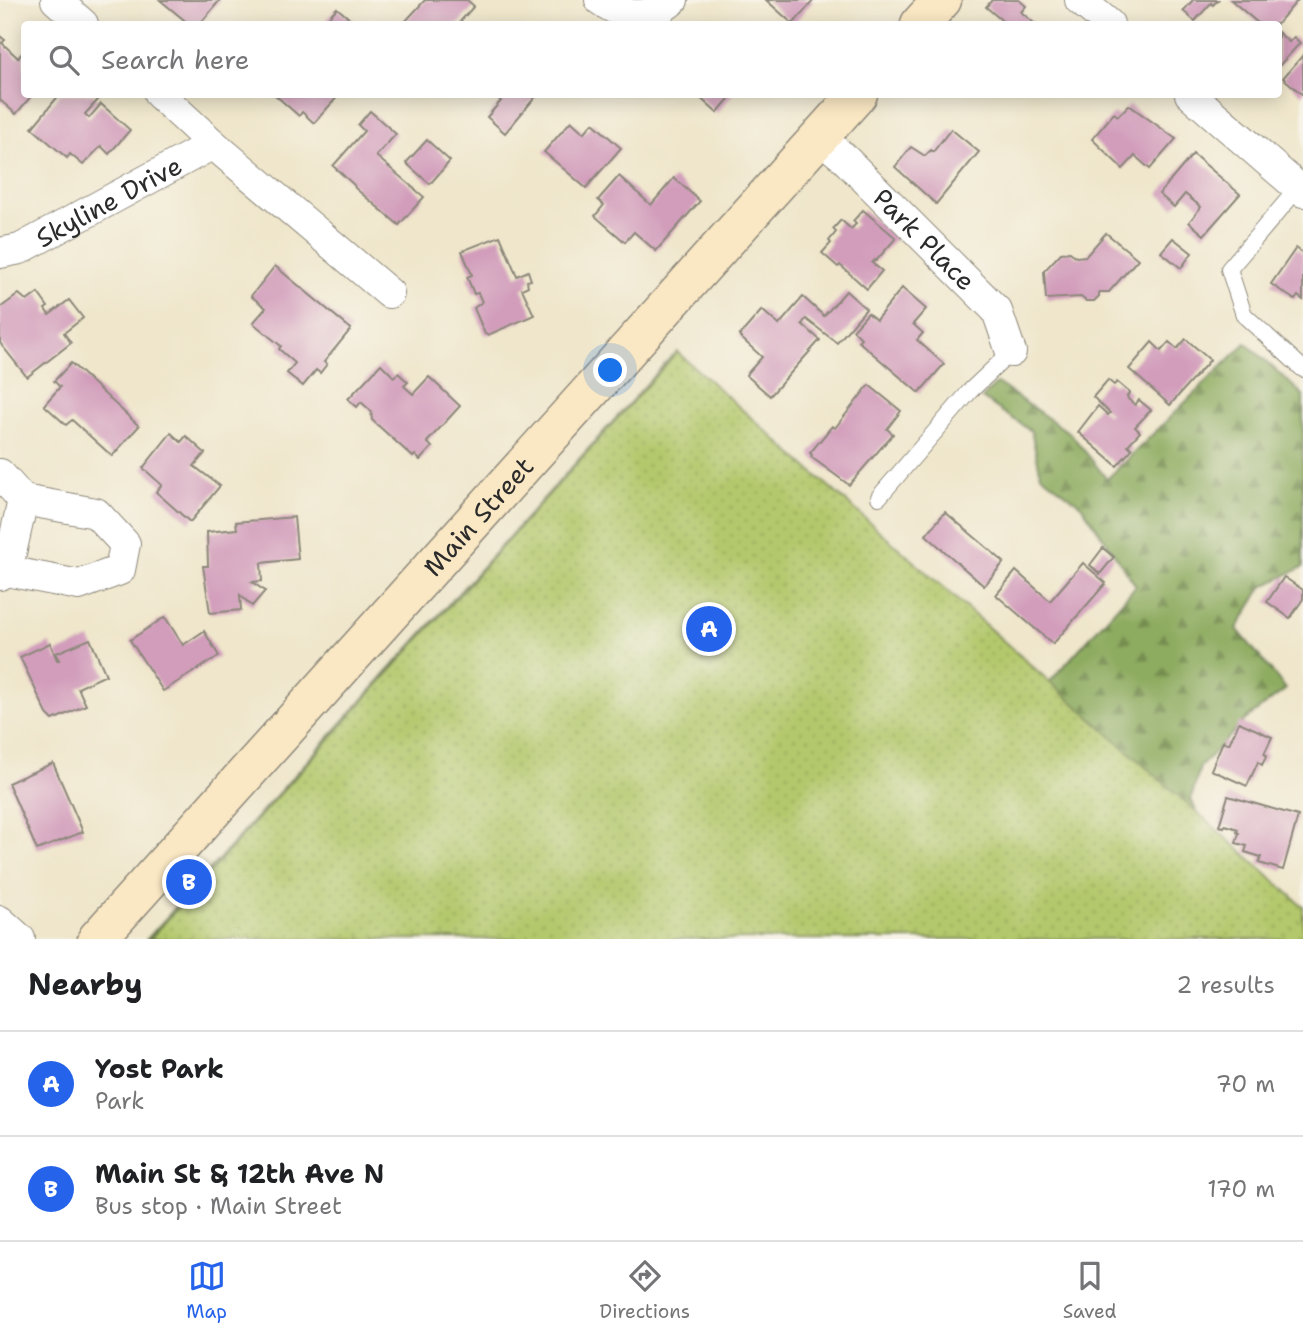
<!DOCTYPE html>
<html lang="en">
<head>
<meta charset="utf-8">
<style>
  :root { --surface:#fff; --page:#f2f2f2; --text:#202124; --muted:#757577; --line:#e0e0e0; --accent:#2563eb }
  body { margin:0; font-family:"Shantell Sans",sans-serif; background:var(--page); color:var(--text) }
  .you { position:absolute; left:611px; top:371px; width:24px; height:24px; margin:-18px; border:5px solid #fff; border-radius:50%; background:#1a73e8; box-shadow:0 0 0 10px #1a73e833 }
  .badge { display:grid; place-items:center; width:46px; height:46px; border-radius:50%; background:var(--accent); color:#fff; font-size:23px; font-weight:700 }
  .pin { position:absolute; translate:-50% -50%; border:4px solid #fff; box-shadow:0 2px 7px #0006 }
  .list { margin:0; padding:0; list-style:none }
  h2 { display:flex; justify-content:space-between; align-items:center; height:91px; margin:0; padding:0 28px; font-size:30px }
  h2 small { font-size:23px; font-weight:400; color:var(--muted) }
  .list li { display:grid; grid-template-columns:46px 1fr auto; gap:21px; align-items:center; box-sizing:border-box; height:105px; padding:0 28px; border-top:2px solid var(--line) }
  .list b { display:block; font-size:26px; white-space:nowrap }
  .list p { margin:0; font-size:23px; white-space:nowrap; color:var(--muted) }
  .list em { font-size:23px; font-style:normal; color:var(--muted) }
  .icon { flex:none; width:38px; height:38px; fill:none; stroke:currentColor; stroke-width:2; stroke-linecap:round; stroke-linejoin:round }
  .map { position:relative; flex:none; width:1303px; height:939px; overflow:hidden }
  .search { position:absolute; background:var(--surface); box-shadow:0 4px 18px #0003; left:21px; right:21px; top:21px; height:77px; display:flex; align-items:center; gap:18px; box-sizing:border-box; padding:0 24px; border-radius:7px; color:var(--muted); font-size:26px }
  .sheet { height:301px; background:var(--surface) }
  nav { display:flex; justify-content:space-around; align-items:center; box-sizing:border-box; height:98px; border-top:2px solid var(--line); background:var(--surface); font-size:19px; color:var(--muted) }
  nav a { display:grid; justify-items:center; gap:4px }
  nav .on { color:var(--accent) }
  .map>svg:first-child { display:block }
  .forest { fill:url(#forest-firs); stroke:#5c6c46; stroke-width:2 }
  .park { fill:url(#park-dots); stroke:#6f7a4c; stroke-width:2 }
  .building { fill:#d29dbb }
  .lines { fill:none; stroke-linecap:round; stroke-linejoin:round }
  .service-casing { stroke:#8d887b; stroke-width:18 }
  .minor-casing { stroke:#8d887b; stroke-width:32 }
  .secondary-casing { stroke:#8d887b; stroke-width:41 }
  .service { stroke:#fff; stroke-width:16 }
  .minor { stroke:#fff; stroke-width:30 }
  .secondary { stroke:#fae7c3; stroke-width:38 }
  .labels { text-anchor:middle; dominant-baseline:central; stroke-width:7; stroke-linejoin:round; paint-order:stroke }
  .street-label { font-size:26px; fill:#2b2b2b; stroke:#f7f3e8 }
</style>
</head>
<body>
<div class="map">
<svg width="1303" height="939" viewBox="0 0 1303 939">
  <defs>
    <pattern id="forest-firs" width="22" height="20" patternUnits="userSpaceOnUse" patternTransform="scale(1.75)"><rect width="22" height="20" fill="#8eac60"/><path d="M5 1l3.5 6h-7zM16 11l3.5 6h-7z" fill="#748c4f"/></pattern>
    <pattern id="park-dots" width="8" height="8" patternUnits="userSpaceOnUse" patternTransform="scale(1.75)"><rect width="8" height="8" fill="#b3c86c"/><path d="M2 2h.1M6 6h.1" fill="none" stroke="#9aac5e" stroke-width="1.8" stroke-linecap="round"/></pattern>
  </defs>
  <rect width="100%" height="100%" fill="#f7f3e8"/>
  <filter id="ink" filterUnits="userSpaceOnUse"><feTurbulence type="fractalNoise" baseFrequency=".0143" numOctaves="2"/><feDisplacementMap in="SourceGraphic" scale="14" xChannelSelector="R" yChannelSelector="G"/><feConvolveMatrix kernelMatrix="1 2 1 2 8 2 1 2 1" color-interpolation-filters="sRGB"/></filter>
  <filter id="wash" filterUnits="userSpaceOnUse"><feTurbulence type="fractalNoise" baseFrequency=".00686" numOctaves="4" result="noise"/><feDisplacementMap in="SourceGraphic" scale="28" xChannelSelector="R" yChannelSelector="G"/><feGaussianBlur stdDeviation="1.57" result="paint"/><feColorMatrix in="noise" values="0 0 0 0 0 0 0 0 0 0 0 0 0 0 0 0 0 1.4 0 .05"/><feComposite in="paint" operator="in"/></filter>
  <g filter="url(#wash)">
    <rect width="100%" height="100%" fill="#efe6cb"/>
    <path class="forest" d="M1246 343 1303 395V567L1262 587 1237 629 1286 689 1245 720 1200 767 1191 799 1209 841 1303 939H147L672 356 1046 686 1136 586 1081 505 1041 475 1031 431 982 398 997 383 1071 434 1107 479Z"/>
    <path class="park" d="M677 352 1303 906V939H150Z"/>
    <g id="blocks">
      <g class="building">
        <path d="M160 0H220L200 24H189Z"/>
        <path d="M425 0H467L474 6 458 24H403Z"/>
        <path d="M766 0H814L793 24Z"/>
        <path d="M992 0H1019L1026 6 1021 12 1035 24H1006L986 7Z"/>
        <path d="M1193 0H1218L1213 5 1211 3 1195 21 1183 11Z"/>
        <path d="M1231 0H1298L1277 24H1259Z"/>
        <path d="M337 8 355 23 353 24H328L325 21Z"/>
        <path d="M1278 32 1289 42 1294 37 1300 43 1278 67Z"/>
        <path d="M0 36 5 40 2 43 18 58 24 51V94H33L16 114 0 100Z"/>
        <path d="M1303 55V95L1283 78Z"/>
        <path d="M60 94H92L98 100 85 114 89 118 101 104 130 130 109 154 101 146 83 165 70 154 67 158 32 128Z"/>
        <path d="M274 94H340L314 123 302 112 299 116Z"/>
        <path d="M494 94H538L505 133 487 117 501 101Z"/>
        <path d="M696 94H733L717 113Z"/>
        <path d="M1129 105 1176 139 1150 169 1135 156 1123 169 1092 139 1114 113 1118 116Z"/>
        <path d="M370 111 396 134 376 156 424 197 399 225 355 188 354 185 333 166 364 131 358 125Z"/>
        <path d="M571 121 584 133 593 123 621 148 586 188 544 152Z"/>
        <path d="M951 129 979 152 936 204 895 167 911 147 925 156 931 150 933 152Z"/>
        <path d="M427 140 450 161 430 184 406 163Z"/>
        <path d="M1193 154 1240 194 1204 235 1189 222 1201 207 1185 194 1174 207 1159 194Z"/>
        <path d="M619 176 651 205 674 178 700 201 656 251 634 232 625 242 595 216 604 205 598 200Z"/>
        <path d="M863 210 896 238 876 261 875 260 872 263 882 271 867 289 840 265 838 267 822 253 831 243 829 241 836 232 833 229 841 220 851 229 856 224 853 221Z"/>
        <path d="M1106 233 1138 259 1109 292H1099V296L1094 301H1086L1081 297 1046 299 1044 271 1061 253 1070 252 1076 257 1086 256Z"/>
        <path d="M500 236 517 276 528 271 531 280 527 281 528 286 522 289 534 315 488 335 485 334 474 308 482 302 478 293 474 294 467 277 472 275 462 251Z"/>
        <path d="M1173 238 1192 253 1181 268 1161 252Z"/>
        <path d="M1296 248 1303 253V300L1298 296 1295 300 1271 284Z"/>
        <path d="M275 266 351 329 324 362 327 364 320 373 316 370 303 386 287 373 295 363 279 349 281 346 253 323 266 308 251 296Z"/>
        <path d="M902 288 926 309 913 324 923 333 917 340 944 364 919 393 858 341 861 338 853 330 868 313 876 320Z"/>
        <path d="M846 291 866 309 837 343 806 319 802 324 820 340 770 396 746 375 762 357 739 336 762 310 779 325 803 297 824 316Z"/>
        <path d="M38 293 48 307 45 309 49 315 69 300 83 318 64 333 71 343 27 377 0 343V308L19 294 27 301Z"/>
        <path d="M1186 339 1210 360 1170 405 1129 369 1152 342 1161 351 1169 342 1177 349Z"/>
        <path d="M71 363 139 426 112 456 72 420 66 425 44 405 60 387 54 381Z"/>
        <path d="M381 364 394 377 398 373 408 382 404 386 413 394 429 377 460 406 427 442 432 447 420 460 415 455 413 457 372 420 371 411 361 402 357 407 348 399Z"/>
        <path d="M1108 380 1114 385 1117 382 1130 393 1127 396 1128 399 1135 405 1139 400 1151 410 1135 427 1140 432 1128 445 1132 449 1117 466 1078 432 1098 406 1108 415 1110 413 1093 397Z"/>
        <path d="M869 385 901 411 887 429 893 434 849 485 811 457 812 455 810 453 832 426 835 428Z"/>
        <path d="M171 433 181 442 186 436 205 453 194 466 220 486 190 522 156 492 162 485 143 468Z"/>
        <path d="M945 512 1004 562 984 586 926 535Z"/>
        <path d="M294 517 298 559 261 563 262 581 252 582 265 591 252 606 240 595 241 610 210 613 203 566H208L207 532 237 529 236 522Z"/>
        <path d="M1103 548 1114 557 1100 574 1090 565Z"/>
        <path d="M1083 563 1106 583 1053 644 996 595 1016 571 1050 601Z"/>
        <path d="M1284 577 1303 590V599L1290 618 1267 602Z"/>
        <path d="M165 617 183 645 204 631 219 656 163 691 130 640Z"/>
        <path d="M90 639 106 675 78 688 86 705 53 720 47 714 20 657 50 643 57 660H59L56 653Z"/>
        <path d="M1239 722 1272 737 1264 754 1267 755 1262 765 1258 762 1247 786 1211 770 1223 741 1229 744Z"/>
        <path d="M53 763 83 832 37 850 8 783Z"/>
        <path d="M1228 796 1298 816 1283 870 1259 863 1261 857 1245 852 1247 846 1236 843 1239 833 1237 832 1238 829 1225 825 1224 827 1219 826Z"/>
      </g>
    </g>
  </g>
  <g filter="url(#ink)">
    <use href="#blocks" fill-opacity="0" stroke="#8d887b" stroke-width="2"/>
    <g class="lines">
      <defs>
        <g id="service">
          <path d="M1298 188 1229 269 1244 315 1303 369"/>
          <path d="M879 497 970 391 1011 352"/>
        </g>
        <g id="minor">
          <path d="M56 0 83 24"/>
          <path d="M600 0C627 19 647 21 673 0"/>
          <path d="M1080 0 1109 24"/>
          <path d="M159 94 213 144 389 293"/>
          <path d="M1190 94 1303 192"/>
          <path id="s1" d="M819 137 843 157 997 311 1011 352"/>
          <path id="s2" d="M0 253 20 249 213 144"/>
          <path d="M0 474 23 500"/>
          <path d="M7 571 79 585 120 570 125 544 96 513 23 500"/>
          <path d="M0 575 7 571 23 500"/>
          <path d="M0 921 20 939"/>
        </g>
        <g id="secondary">
          <path d="M920 24 942 0"/>
          <path id="s3" d="M97 939 858 94"/>
        </g>
      </defs>
      <use href="#service" class="service-casing"/>
      <use href="#minor" class="minor-casing"/>
      <use href="#secondary" class="secondary-casing"/>
      <use href="#service" class="service"/>
      <use href="#minor" class="minor"/>
      <use href="#secondary" class="secondary"/>
    </g>
  </g>
  <g class="labels">
    <g class="street-label">
      <text stroke="none"><textPath href="#s2" startOffset="121">Skyline Drive</textPath></text>
      <text stroke="none"><textPath href="#s1" startOffset="147">Park Place</textPath></text>
      <text stroke="none"><textPath href="#s3" startOffset="569">Main Street</textPath></text>
    </g>
  </g>
</svg>
<div class="you"></div>
<div class="pin badge" style="left:709px;top:629px">A</div>
<div class="pin badge" style="left:189px;top:882px">B</div>
<div class="search"><svg class="icon" aria-label="search" viewBox="0 0 24 24"><circle cx="10" cy="10" r="6"/><path d="M15 15l6 6"/></svg>Search here</div>
</div>
<section class="sheet">
<h2>Nearby<small>2 results</small></h2>
<ul class="list">
<li><span class="badge">A</span><div><b>Yost Park</b><p>Park</p></div><em>70 m</em></li>
<li><span class="badge">B</span><div><b>Main St &amp; 12th Ave N</b><p>Bus stop · Main Street</p></div><em>170 m</em></li>
</ul>
</section>
<nav>
<a class="on"><svg class="icon" aria-label="map" viewBox="0 0 24 24"><path d="M3 6l6-2 6 2 6-2v14l-6 2-6-2-6 2zM9 4v14M15 6v14"/></svg>Map</a>
<a><svg class="icon" aria-label="directions" viewBox="0 0 24 24"><path d="M12 3l9 9-9 9-9-9zM9 14v-3h6M13 9l2 2-2 2"/></svg>Directions</a>
<a><svg class="icon" aria-label="saved" viewBox="0 0 24 24"><path d="M7 4h10v16l-5-4-5 4z"/></svg>Saved</a>
</nav>
</body>
</html>
